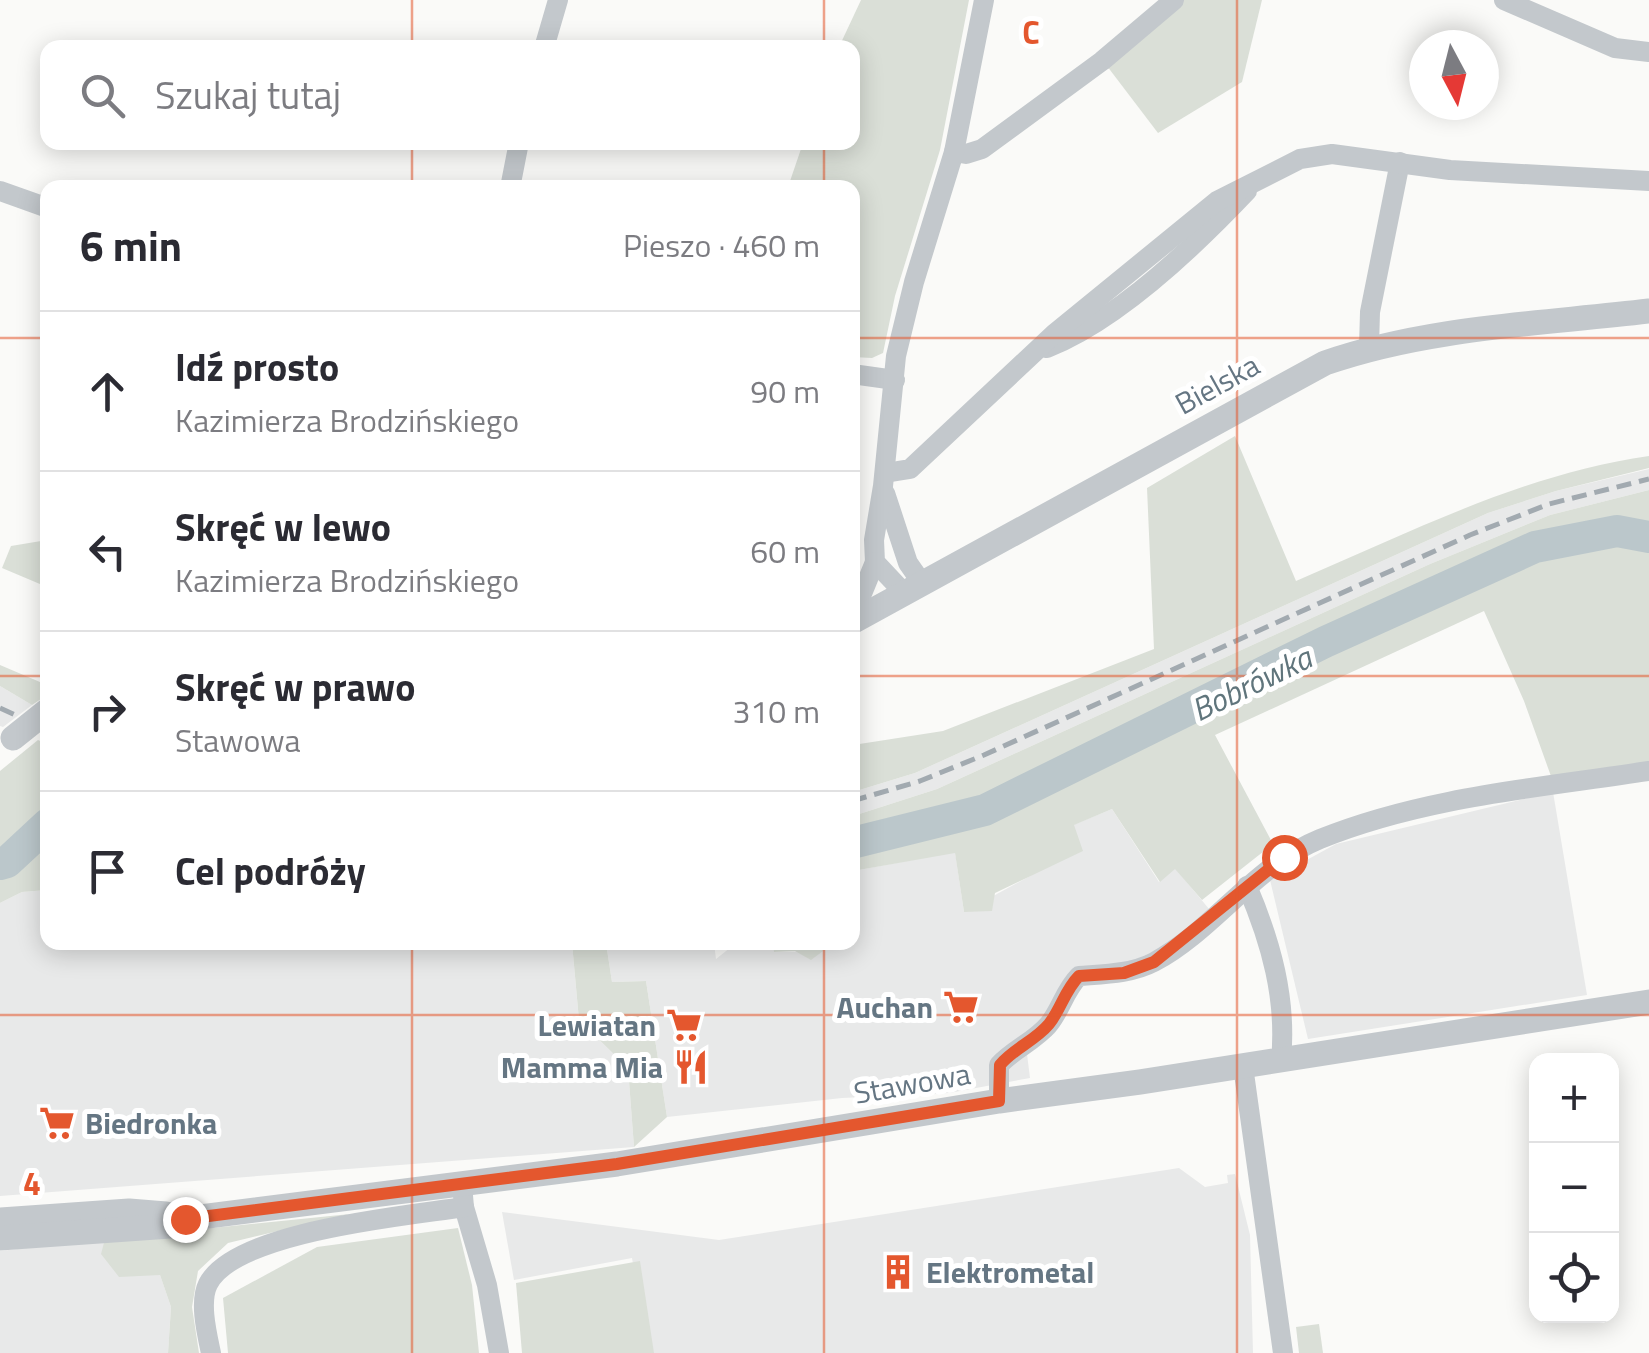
<!DOCTYPE html>
<html lang="pl">
<head>
<meta charset="utf-8">
<style>
  :root { --surface:#fff; --page:#f2f2f3; --text:#2b2b33; --muted:#7c7c81; --line:#e1e1e2 }
  body { margin:0; font-family:"Titillium Web",sans-serif; background:var(--page); color:var(--text) }
  .controls { position:absolute; right:30px; bottom:30px; display:grid; overflow:hidden; border-radius:20px; box-shadow:0 5px 25px #0003 }
  .controls button { width:90px; height:90px; display:grid; place-items:center; padding:0; border:0; border-bottom:2px solid var(--line); background:var(--surface); color:var(--text); font:50px sans-serif }
  .compass { position:absolute; left:1409px; top:30px; width:90px; height:90px; border-radius:50%; background:var(--surface); box-shadow:0 5px 25px #0003; rotate:173deg }
  .stop { position:absolute; width:30px; height:30px; margin:-22px; border:8px solid #e4572e; border-radius:50%; background:#fff }
  .stop.end { background:#e4572e; border-color:#fff; box-shadow:0 2px 10px #0008 }
  .list { margin:0; padding:0; list-style:none }
  h2 { display:flex; justify-content:space-between; align-items:center; height:130px; margin:0; padding:0 40px; font-size:42px }
  h2 small { font-size:32px; font-weight:400; color:var(--muted) }
  .list li { display:grid; grid-template-columns:65px 1fr auto; gap:30px; align-items:center; box-sizing:border-box; height:160px; padding:0 40px; border-top:2px solid var(--line) }
  .list b { display:block; font-size:38px; white-space:nowrap }
  .list p { margin:0; font-size:32px; white-space:nowrap; color:var(--muted) }
  .list em { font-size:32px; font-style:normal; color:var(--muted) }
  .icon { flex:none; width:55px; height:55px; fill:none; stroke:currentColor; stroke-width:2; stroke-linecap:round; stroke-linejoin:round }
  .map { position:relative; flex:none; width:1649px; height:1353px; overflow:hidden }
  .search { position:absolute; background:var(--surface); box-shadow:0 5px 25px #0003; left:40px; top:40px; width:820px; height:110px; display:flex; align-items:center; gap:25px; box-sizing:border-box; padding:0 35px; border-radius:20px; color:var(--muted); font-size:38px }
  .panel { position:absolute; background:var(--surface); box-shadow:0 5px 25px #0003; left:40px; top:180px; width:820px; height:770px; border-radius:20px }
  .map>svg:first-child { display:block }
  .built { fill:#e8e9e9 }
  .green { fill:#dadfd7 }
  .lines { fill:none; stroke-linecap:round; stroke-linejoin:round }
  .river { stroke:#bbc7cb; stroke-width:32 }
  .minor { stroke:#c3c8cc; stroke-width:20 }
  .tertiary { stroke:#c3c8cc; stroke-width:25 }
  .rail { stroke:#a2aab0; stroke-width:5; stroke-dasharray:15 8; stroke-linecap:butt }
  .tertiary-bridge { stroke:#c3c8cc; stroke-width:25 }
  .route { stroke:#e4572e; stroke-width:12 }
  .grid { fill:none; stroke:#e4572e; stroke-width:2.5; stroke-opacity:0.55 }
  .labels { text-anchor:middle; dominant-baseline:central; stroke-width:10; stroke-linejoin:round; paint-order:stroke }
  .street-label { font-size:30px; fill:#657683; stroke:#fff }
  .poi-label { font-size:30px; font-weight:bold; fill:#657683; stroke:#fff; text-anchor:end }
  .water-label { font-size:32px; font-style:italic; fill:#60757c; stroke:#fff }
  .grid-label { font-size:32px; text-anchor:middle; font-weight:bold; fill:#e4572e; stroke:#fff; stroke-width:10; stroke-linejoin:round; paint-order:stroke }
</style>
</head>
<body>
<div class="map">
<svg width="1649" height="1353" viewBox="0 0 1649 1353">
  <rect width="100%" height="100%" fill="#fafaf8"/>
  <g class="built">
    <path d="M1649 469V490L1550 515 1430 564 937 789 853 816V792L915 773 1488 513 1556 491Z"/>
    <path d="M0 686 32 705 3 727 0 726Z"/>
    <path d="M1553 792 1587 995 1308 1039 1270 880 1336 844Z"/>
    <path d="M1112 809 1159 882 1175 868 1219 921 1081 985 1071 995 1055 1033 1027 1054 1030 1078 949 1093 842 1098 667 1117 646 981 612 982 606 943H714L716 959 731 947 758 943H773L775 952 823 951 822 943 852 942 853 871 955 852 964 912 1030 876 1073 825Z"/>
    <path d="M47 890 48 942 572 943 579 1020 628 1068 634 1147 0 1196V903L22 892Z"/>
    <path d="M1179 1168 1205 1187 1228 1183 1227 1175 1235 1174 1250 1235 1253 1353H648L632 1258 514 1280 502 1212 719 1240Z"/>
    <path d="M105 1239 160 1275 171 1307 168 1353H0V1251Z"/>
  </g>
  <g class="green">
    <path d="M861 0H969L940 150 895 296 883 353 872 358 853 357 852 188 788 187 803 143 852 142V48L839 47Z"/>
    <path d="M1182 0H1262L1242 82 1158 133 1107 66Z"/>
    <path d="M1235 436 1296 581C1411 532 1523 474 1649 456V468L1556 491 1488 513 915 773 853 792V745L943 731 1154 649 1147 488Z"/>
    <path d="M1649 490V765L1552 779 1524 701 1484 611 1215 735 1273 844 1202 900 1175 869 1160 882 1112 809 1074 825 1083 851 995 893 992 911 964 912 955 853 853 871V816L937 789 1430 564 1550 515Z"/>
    <path d="M47 540V587L2 568 11 546Z"/>
    <path d="M0 665 47 685V695L32 705 0 686Z"/>
    <path d="M38 740 47 744V890L22 892 0 903V771Z"/>
    <path d="M572 943H606L612 982 646 981 667 1117 634 1147 628 1068 579 1020Z"/>
    <path d="M773 943H822L823 951 811 960 795 951 774 952Z"/>
    <path d="M350 1214 228 1243 198 1271 192 1307 199 1353H168L171 1307 160 1275 119 1277 101 1254 105 1239Z"/>
    <path d="M458 1228 472 1285 479 1353H228L223 1298 317 1247Z"/>
    <path d="M640 1261 654 1353H522L516 1283Z"/>
    <path d="M1319 1324 1323 1353H1299L1296 1327Z"/>
  </g>
  <g class="lines">
    <g class="river">
      <path d="M852 843 985 810 1325 642 1535 547 1617 531 1649 537"/>
      <path d="M0 864 7 862 48 824"/>
    </g>
    <g class="minor">
      <path d="M1504 0 1615 48 1649 52"/>
      <path d="M544 48 558 0"/>
      <path d="M954 152 966 154 982 149 1102 61 1174 0"/>
      <path d="M510 188 519 142"/>
      <path d="M0 191 48 208"/>
      <path d="M1369 347 1370 312 1400 162"/>
      <path d="M1047 348C1118 320 1194 247 1247 191"/>
      <path d="M852 374 895 380"/>
      <path d="M885 473 910 469 1054 334 1217 201 1300 159 1332 154 1450 170 1649 181"/>
      <path d="M885 493 908 563 922 583"/>
      <path d="M905 594 875 562 874 540 883 486 896 356 914 282 954 152 984 0"/>
      <path d="M852 618 875 562"/>
      <path d="M1247 886C1271 942 1287 999 1281 1060"/>
      <path d="M1243 1066 1283 1353"/>
      <path d="M999 1101V1065C1014 1049 1035 1041 1049 1024 1061 1009 1065 990 1079 976 1105 974 1131 974 1154 962 1214 930 1254 866 1320 839 1424 797 1538 788 1649 771"/>
      <path d="M464 1207 487 1285 499 1353"/>
      <path d="M211 1353C207 1334 199 1302 208 1284 235 1231 407 1216 464 1207L462 1184"/>
    </g>
    <g class="tertiary">
      <path d="M852 622 1325 363C1428 327 1541 324 1649 311"/>
      <path d="M0 1220 129 1211 166 1214"/>
      <path d="M0 1238 170 1226 185 1219 617 1164 999 1101 1140 1082 1649 1002"/>
    </g>
    <g class="rail">
      <path d="M0 708 48 730"/>
      <path d="M852 801 920 781 984 755 1470 535 1549 504 1649 479"/>
    </g>
    <path class="tertiary-bridge" d="M13 738 48 710"/>
  </g>
  <g class="lines">
    <path class="route" d="M185 1219 617 1164 999 1101 1000 1065C1014 1048 1035 1041 1049 1024 1061 1009 1065 990 1079 976L1124 973 1154 962 1284 857"/>
  </g>
  <path class="grid" d="M412 0V48M824 0V48M1237 0V1353M412 142V188M824 142V188M0 338H48M852 338H1649M0 676H48M852 676H1649M412 942V1353M824 942V1353M0 1015H1649"/>
  <defs>
    <symbol id="supermarket-bare" viewBox="-9 -9 18 18"><path d="M-6-5.5h2.5l.6 2H6L4.5 2H-2.5L-4.4-4H-6ZM-1.5 3.2a1.3 1.3 0 1 0 .1 0ZM3 3.2a1.3 1.3 0 1 0 .1 0Z" fill="#e4572e" stroke="#fff" stroke-width="2.5" paint-order="stroke"/></symbol>
    <symbol id="restaurant-bare" viewBox="-9 -9 18 18"><path d="M-5-6h1v4h1v-4h1v4h1v-4h1v5L-1.5 .5V6h-2V.5L-5-1ZM5-6V6H3V1.5H1.5Q1.5-4 5-6Z" fill="#e4572e" stroke="#fff" stroke-width="2.5" paint-order="stroke"/></symbol>
    <symbol id="building-bare" viewBox="-9 -9 18 18"><path d="M-4-6H4V6H1V3H-1V6H-4ZM-2.5-4.3h1.7v1.8h-1.7ZM.8-4.3h1.7v1.8H.8ZM-2.5-1h1.7V.8h-1.7ZM.8-1h1.7V.8H.8Z" fill="#e4572e" stroke="#fff" stroke-width="2.5" paint-order="stroke"/></symbol>
  </defs>
  <g fill-rule="evenodd">
    <use href="#supermarket-bare" x="936" y="982" width="50" height="50"/>
    <use href="#supermarket-bare" x="659" y="1000" width="50" height="50"/>
    <use href="#restaurant-bare" x="666" y="1042" width="50" height="50"/>
    <use href="#supermarket-bare" x="32" y="1098" width="50" height="50"/>
    <use href="#building-bare" x="873" y="1247" width="50" height="50"/>
  </g>
  <g class="labels">
    <g class="street-label">
      <text transform="translate(1217 384) rotate(-29)">Bielska</text>
      <text transform="translate(912 1083) rotate(-10)">Stawowa</text>
    </g>
    <g class="poi-label">
      <text x="933" y="1007">Auchan</text>
      <text x="656" y="1025">Lewiatan</text>
      <text x="663" y="1067">Mamma Mia</text>
      <text x="85" y="1123" text-anchor="start">Biedronka</text>
      <text x="926" y="1272" text-anchor="start">Elektrometal</text>
    </g>
    <g class="water-label">
      <text transform="translate(1251 683) rotate(-26)">Bobrówka</text>
    </g>
  </g>
  <g class="grid-label">
    <text x="1031" y="44">C</text>
    <text x="32" y="1195">4</text>
  </g>
</svg>
<div class="controls">
<button>+</button>
<button>−</button>
<button><svg class="icon" aria-label="locate" viewBox="0 0 24 24"><circle cx="12" cy="12" r="6"/><path d="M12 2v4M12 18v4M2 12h4M18 12h4"/></svg></button>
</div>
<svg class="compass" viewBox="-18 -18 36 36"><path d="M0-13l5 13h-10z" fill="#e53935"/><path d="M0 13l5-13h-10z" fill="#7c7c81"/></svg>
<div class="stop" style="left:1284px;top:857px"></div>
<div class="stop end" style="left:185px;top:1219px"></div>
<div class="search"><svg class="icon" aria-label="search" viewBox="0 0 24 24"><circle cx="10" cy="10" r="6"/><path d="M15 15l6 6"/></svg>Szukaj tutaj</div>
<section class="panel">
<h2>6 min<small>Pieszo · 460 m</small></h2>
<ul class="list">
<li><svg class="icon" aria-label="ahead" viewBox="0 0 24 24"><path d="M12 20V5M6 11l6-6 6 6"/></svg><div><b>Idź prosto</b><p>Kazimierza Brodzińskiego</p></div><em>90 m</em></li>
<li><svg class="icon" aria-label="left" viewBox="0 0 24 24"><path d="M17 20v-9H6M10 6l-5 5 5 5"/></svg><div><b>Skręć w lewo</b><p>Kazimierza Brodzińskiego</p></div><em>60 m</em></li>
<li><svg class="icon" aria-label="right" viewBox="0 0 24 24"><path d="M7 20v-9h11M14 6l5 5-5 5"/></svg><div><b>Skręć w prawo</b><p>Stawowa</p></div><em>310 m</em></li>
<li><svg class="icon" aria-label="arrive" viewBox="0 0 24 24"><path d="M6 21V4h12l-3 4 3 4H6"/></svg><div><b>Cel podróży</b></div></li>
</ul>
</section>
</div>
</body>
</html>
